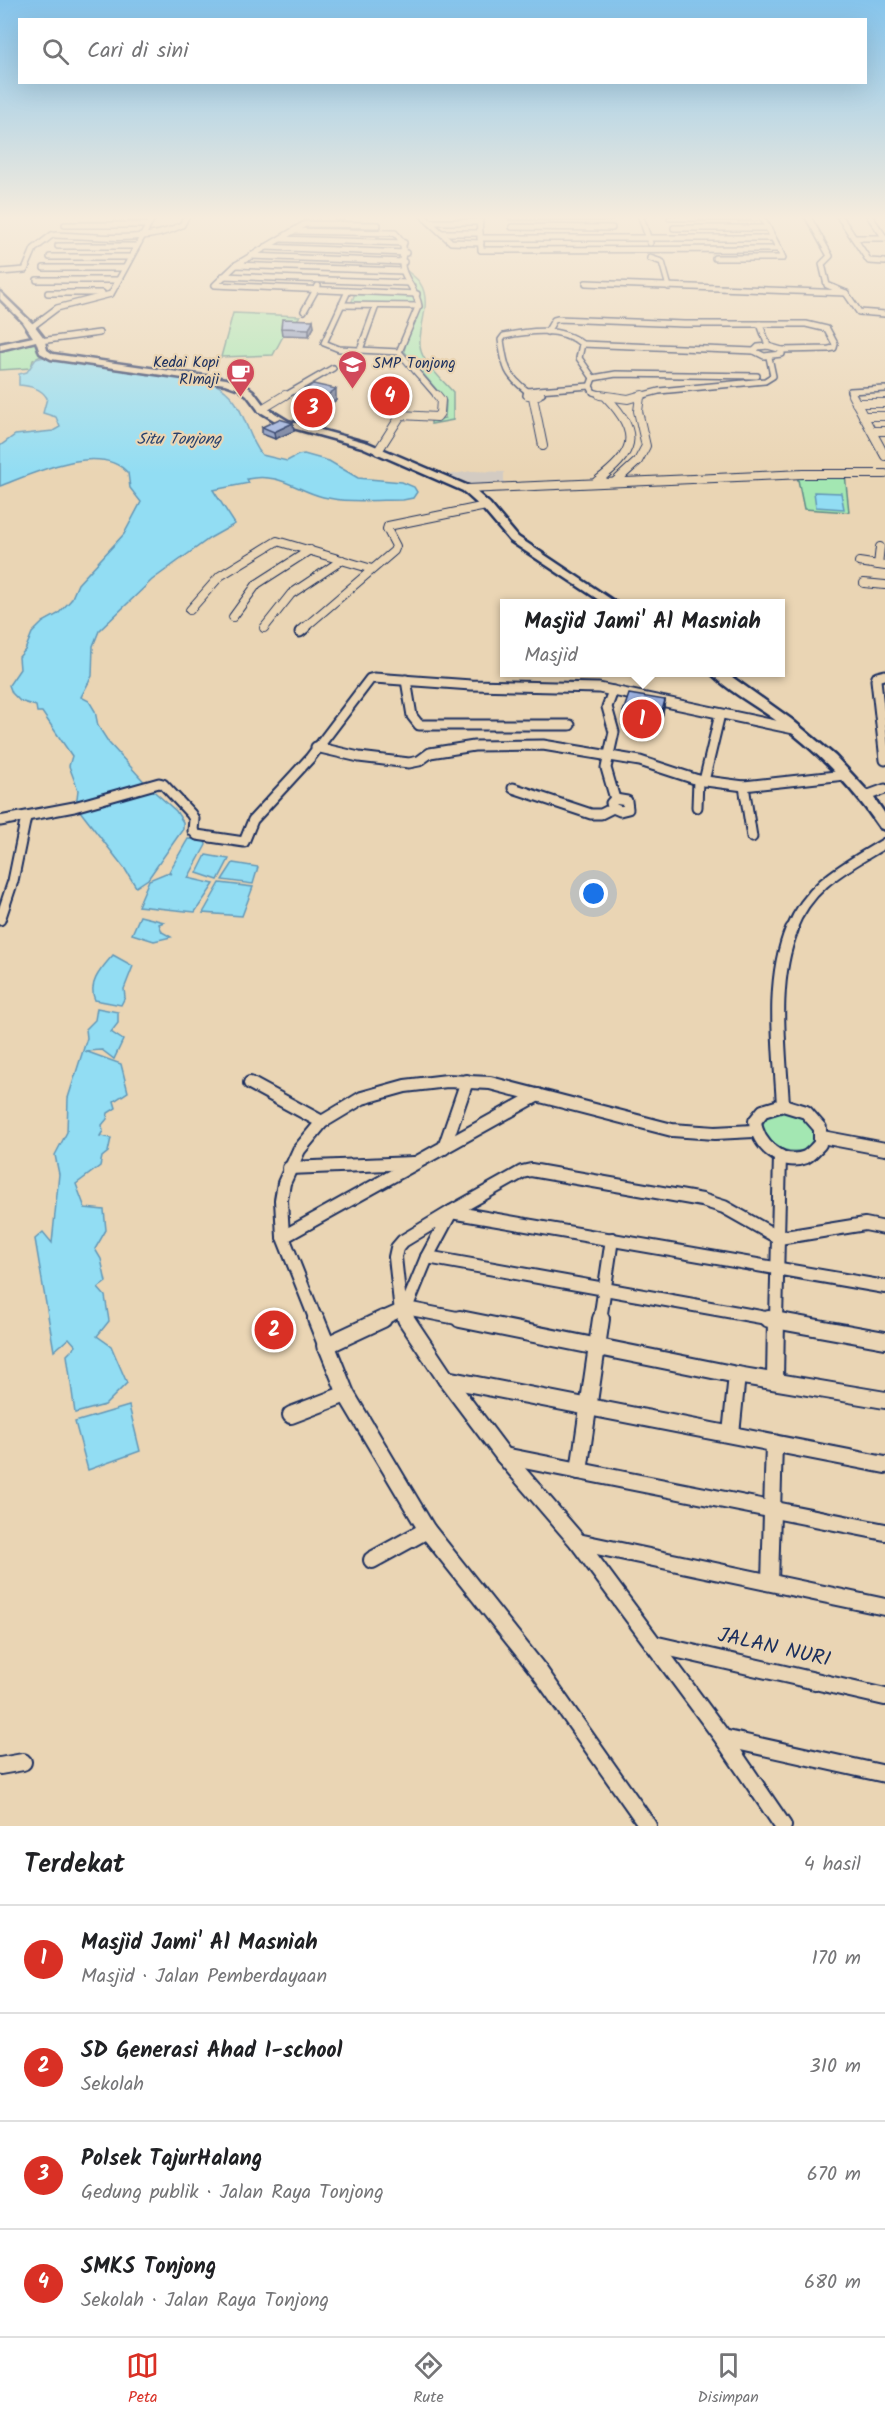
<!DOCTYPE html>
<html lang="id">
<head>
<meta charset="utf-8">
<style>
  :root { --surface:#fff; --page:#f2f2f2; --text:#202124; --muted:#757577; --line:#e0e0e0; --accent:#d93025 }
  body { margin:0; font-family:Kalam,sans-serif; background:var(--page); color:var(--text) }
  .you { position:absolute; left:594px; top:894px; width:21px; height:21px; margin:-15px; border:4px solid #fff; border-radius:50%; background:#1a73e8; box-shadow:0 0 0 9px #1a73e833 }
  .badge { display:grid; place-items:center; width:39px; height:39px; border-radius:50%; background:var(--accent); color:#fff; font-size:20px; font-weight:700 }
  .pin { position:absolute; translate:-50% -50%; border:3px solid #fff; box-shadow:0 2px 6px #0006 }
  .popup { position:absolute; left:500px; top:599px; width:285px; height:78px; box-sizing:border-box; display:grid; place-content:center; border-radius:0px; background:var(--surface); filter:drop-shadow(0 2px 4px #0005); font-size:20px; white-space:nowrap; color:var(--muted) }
  .popup b { font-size:22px; color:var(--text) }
  .popup::after { content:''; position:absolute; left:50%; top:100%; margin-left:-12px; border:12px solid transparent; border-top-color:var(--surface) }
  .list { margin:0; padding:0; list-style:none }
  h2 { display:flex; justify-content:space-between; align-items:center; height:78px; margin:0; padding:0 24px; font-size:26px }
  h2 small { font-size:20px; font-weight:400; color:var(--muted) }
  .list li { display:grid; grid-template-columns:39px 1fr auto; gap:18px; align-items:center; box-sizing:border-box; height:108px; padding:0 24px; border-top:2px solid var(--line) }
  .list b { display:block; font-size:22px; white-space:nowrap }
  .list p { margin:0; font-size:20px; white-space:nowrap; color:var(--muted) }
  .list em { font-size:20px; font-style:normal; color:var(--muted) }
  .icon { flex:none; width:33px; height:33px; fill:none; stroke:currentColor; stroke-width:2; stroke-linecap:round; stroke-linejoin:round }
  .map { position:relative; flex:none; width:885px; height:1826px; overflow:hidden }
  .search { position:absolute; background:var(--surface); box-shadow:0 6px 24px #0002; left:18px; right:18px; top:18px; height:66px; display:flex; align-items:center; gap:15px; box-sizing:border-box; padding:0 21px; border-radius:0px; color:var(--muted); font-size:22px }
  .sheet { height:510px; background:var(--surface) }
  nav { display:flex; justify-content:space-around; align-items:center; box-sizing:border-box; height:84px; border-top:2px solid var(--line); background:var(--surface); font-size:16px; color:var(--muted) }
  nav a { display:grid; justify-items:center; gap:3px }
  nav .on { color:var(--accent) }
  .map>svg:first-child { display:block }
  .built { fill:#d3cbc2 }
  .green { fill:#a3e7b2; stroke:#5f8b88; stroke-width:1.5 }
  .water { fill:#92ddf3; stroke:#6297b7; stroke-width:1.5 }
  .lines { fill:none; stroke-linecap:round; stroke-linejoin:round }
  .street-far4-casing { stroke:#1b2f5e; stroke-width:8 }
  .street-far3-casing { stroke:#1b2f5e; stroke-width:10 }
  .street-far2-casing { stroke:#1b2f5e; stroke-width:13 }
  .street-far1-casing { stroke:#1b2f5e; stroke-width:16 }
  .street-casing { stroke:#1b2f5e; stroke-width:20 }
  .secondary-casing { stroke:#1b2f5e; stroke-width:5 }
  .street-far4 { stroke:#ead5b4; stroke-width:5 }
  .street-far3 { stroke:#ead5b4; stroke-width:8 }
  .street-far2 { stroke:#ead5b4; stroke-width:9 }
  .street-far1 { stroke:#ead5b4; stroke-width:12 }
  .street { stroke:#ead5b4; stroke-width:16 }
  .secondary { fill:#ead5b4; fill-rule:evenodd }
  .wall { fill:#889ac2; stroke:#1b2f5e; stroke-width:1.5 }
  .shaded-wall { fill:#6f7d9e; stroke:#1b2f5e; stroke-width:1.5 }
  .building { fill:#9eb3e1; stroke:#1b2f5e; stroke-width:1.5 }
  .labels { text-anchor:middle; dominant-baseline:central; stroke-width:4.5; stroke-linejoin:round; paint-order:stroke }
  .far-poi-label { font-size:15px; fill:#1b2f5e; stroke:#ead5b4; text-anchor:end }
  .far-water-label { font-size:16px; font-style:italic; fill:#27406d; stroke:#ead5b4 }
  .near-street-label { font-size:21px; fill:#1b2f5e; stroke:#ead5b4 }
</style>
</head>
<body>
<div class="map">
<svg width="885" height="1826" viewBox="0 0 885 1826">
  <rect width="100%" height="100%" fill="#ead5b4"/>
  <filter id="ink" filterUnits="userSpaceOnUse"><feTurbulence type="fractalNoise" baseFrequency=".0167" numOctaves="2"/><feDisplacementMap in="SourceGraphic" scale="12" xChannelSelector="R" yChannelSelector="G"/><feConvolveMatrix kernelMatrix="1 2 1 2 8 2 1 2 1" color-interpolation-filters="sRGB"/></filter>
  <g filter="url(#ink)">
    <path class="built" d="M471 471 504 472V484L473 485 448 475Z"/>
    <g class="green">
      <path d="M406 270C410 274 417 278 420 283 435 306 412 336 423 356 430 369 443 381 453 392V420L431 424V421L445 418 446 401 404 351 418 296 415 284 409 281Z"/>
      <path d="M355 293 414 295 415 303 351 304Z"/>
      <path d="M233 313 300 316 293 325H289L273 355 221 357Z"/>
      <path d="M35 340 41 356 33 360 31 368 0 370V347Z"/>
      <path d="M845 474 849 512 804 509 797 475Z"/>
      <path d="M779 1111C796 1111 813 1119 814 1138L807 1149C776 1161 741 1123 779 1111Z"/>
    </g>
    <g class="water">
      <path d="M44 357 213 383C246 399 243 431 262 455L287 461 298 455 304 454 329 461 358 478 402 482 414 487 417 492 413 498 403 500C377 500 348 503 323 497 295 490 280 472 247 479L249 483 213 490 235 524 210 538 152 580 99 631 93 646 92 676 81 697 89 701 95 711 98 726 109 743 149 787 176 811 183 822V829L148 879 136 887 125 869 76 806 78 790 69 766 72 756 42 712H37L36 706 20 701 12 693 9 685 20 669 19 657 25 650 32 633 43 622 58 614 71 600 78 584 124 534 141 502 130 488 128 473C100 441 32 474 0 486V446L15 435 53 431 60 427 56 417 43 413 47 398C41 388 30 386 19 385V374L27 372 36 359Z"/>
      <path d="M814 492 841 493 844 509 816 507Z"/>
      <path d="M188 839 205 840 206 845 188 878 214 884 195 912 138 906 149 880 166 873 172 874 169 872Z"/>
      <path d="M206 855 229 859 218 880 197 873Z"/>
      <path d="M233 863 258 867 253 884 222 880Z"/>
      <path d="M220 883 253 887 242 916 203 913Z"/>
      <path d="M140 916 164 922 159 924 162 932 171 937 154 941 132 934Z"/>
      <path d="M113 955 133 966 124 989 125 997 121 1005 95 1000C87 983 102 968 113 955Z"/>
      <path d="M97 1008 118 1012V1023L111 1032 123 1040 114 1059 102 1050 85 1051 121 1064 128 1092 114 1101 116 1108 108 1113 107 1119 102 1125 103 1131 100 1136 111 1138 108 1152 102 1157 100 1166 76 1184 85 1208 104 1210 106 1230 95 1249 101 1259 106 1282 98 1288 105 1296 109 1321 97 1336 111 1346 127 1383 105 1405 75 1413 67 1355 76 1346 69 1338 54 1351 35 1239 43 1232 52 1243 59 1174 55 1155 67 1132 68 1098 87 1038 86 1029 95 1020Z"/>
      <path d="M129 1406 140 1451 88 1470 75 1422Z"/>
    </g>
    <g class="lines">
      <defs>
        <g id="street-far4">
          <path d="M424 217 451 242 481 243"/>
          <path d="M479 217 481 250 779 249 762 217"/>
          <path d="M511 217 609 218"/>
          <path d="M641 217 650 243"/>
          <path d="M808 217 830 256 822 264 827 285 846 293 859 312 885 314"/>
          <path d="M840 217 869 261 885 262"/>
          <path d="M870 217 885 238"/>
          <path d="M670 218H763"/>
          <path d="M430 222H480"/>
          <path d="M65 225H147"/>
          <path d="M378 225 305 224 236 265 215 285 417 294"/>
          <path d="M512 227 612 228"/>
          <path d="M674 228H768"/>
          <path d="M295 231 395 233C411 249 398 255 403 270 407 283 417 292 419 306L341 305"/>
          <path d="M442 233H480"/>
          <path d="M56 235C95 236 146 244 182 225L186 217"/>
          <path d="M480 238H773"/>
          <path d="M854 238H885"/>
          <path d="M281 239 404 243"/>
          <path d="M58 246H136"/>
          <path d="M266 247 406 253"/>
          <path d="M251 256 404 262"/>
          <path d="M50 257H130"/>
          <path d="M650 258 662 262 669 287"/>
          <path d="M715 258H783L779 249"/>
          <path d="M236 265 403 271"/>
          <path d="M44 268H124"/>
          <path d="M0 272 25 270 34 249 52 235"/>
          <path d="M223 276 408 283"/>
          <path d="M37 280H118"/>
          <path d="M586 283 846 293"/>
          <path d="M348 291 324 343 339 349 399 352 438 397"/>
          <path d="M48 293H102"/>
          <path d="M304 311 318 286"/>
          <path d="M760 324 768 346"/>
          <path d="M33 326 57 308 111 294 153 217"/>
          <path d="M547 332 554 320 558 319 684 324H806L827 329 835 344 834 348 829 349 782 350"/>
          <path d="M40 341 99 333"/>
          <path d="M582 344 754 351"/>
          <path d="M768 346 782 350V354L764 356 754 351 758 347Z"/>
          <path d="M360 350 376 306"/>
          <path d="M399 352 418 307"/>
          <path d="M593 378 590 386 593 392 610 397"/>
          <path d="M593 378 616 374 757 376"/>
          <path d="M538 390 590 386"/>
          <path d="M527 391 526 395 533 397"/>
          <path d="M527 391C505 374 505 366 501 340L504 336C529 331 561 326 582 344L579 358 593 378"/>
          <path d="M527 391 538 390 542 394 533 397"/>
          <path d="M283 397 333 368"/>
          <path d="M636 397 659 391 765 381 773 376 769 357"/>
          <path d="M853 397 850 391 885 389"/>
        </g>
        <g id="street-far3">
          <path d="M528 395H538"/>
          <path d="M600 395 628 399 642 395"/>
          <path d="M852 395 885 456"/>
          <path d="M533 397 543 446"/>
          <path d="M856 403H885"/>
          <path d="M262 409 285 395"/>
          <path d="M863 416H885"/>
          <path d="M872 431H885"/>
          <path d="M378 451 401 415 437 417 440 413 441 400 437 395"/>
          <path d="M597 481C633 453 643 436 607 398"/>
          <path d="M616 481 638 461 646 446 638 411 640 397"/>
          <path d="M467 489 803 474H885"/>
          <path d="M859 562 885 566"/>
          <path d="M878 565 880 547"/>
          <path d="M864 583 885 585"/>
          <path d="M190 610 220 576 277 541 372 569"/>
          <path d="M233 617 257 584 310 550"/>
          <path d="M264 628 291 594 342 560"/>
          <path d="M303 629 394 551 396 546 387 529 388 526 486 506"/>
        </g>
        <g id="street-far2">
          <path d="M300 632 305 628"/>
          <path d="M885 675 877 677 876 680 885 760"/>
          <path d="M406 680 412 716 419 725H570"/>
          <path d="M613 691 607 707 614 732 606 768 615 799"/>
          <path d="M316 747 359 757 409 763 419 761 430 753 474 746 543 745 640 761 698 780 744 786 845 775"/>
          <path d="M704 781 720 714"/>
          <path d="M744 786 752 837"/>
          <path d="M513 788 591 814H601L613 808"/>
          <path d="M866 796 885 789"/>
          <path d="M615 799 627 801 628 809 620 811 613 808 611 803Z"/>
          <path d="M697 807 698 780"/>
          <path d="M0 821 74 807 159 783 163 784 191 814 194 819 193 831 197 835 244 842 253 820 310 758 370 679 374 678 471 685 599 688 794 729"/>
          <path d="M0 920 13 881 26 817"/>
          <path d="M791 930C810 883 844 868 885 843"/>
        </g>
        <g id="street-far1">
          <path d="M250 1083 322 1122"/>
          <path d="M783 1105C780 1048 770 983 792 929"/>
          <path d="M783 1105 806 1112 820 1128V1144C816 1148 811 1154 806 1157 781 1167 757 1144 755 1121L763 1111Z"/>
          <path d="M822 1137 885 1149"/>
          <path d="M444 1148 467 1081"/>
          <path d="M289 1168 414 1163"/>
          <path d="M283 1237 538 1095"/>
          <path d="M427 1257 777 1320"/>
          <path d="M406 1308 467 1320"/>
          <path d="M316 1320 283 1237 281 1200 284 1183 299 1150 322 1122 362 1098 405 1086 447 1081 490 1083 672 1130 715 1133 754 1131"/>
          <path d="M379 1320 406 1308 427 1257 451 1212 522 1172 531 1170 702 1200 724 1207 779 1238 865 1224 885 1228"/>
          <path d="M407 1320 401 1312 395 1257 397 1248 403 1241 451 1212 885 1287"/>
          <path d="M600 1320 612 1239"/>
          <path d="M776 1320 780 1156"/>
        </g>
        <g id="street">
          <path d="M316 1319 346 1394 427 1530 539 1671 648 1826"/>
          <path d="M406 1319 446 1379 504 1456 578 1542 723 1738 783 1826"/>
          <path d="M460 1319 737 1375 885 1400"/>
          <path d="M769 1319 885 1340"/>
          <path d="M325 1346 383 1319"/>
          <path d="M446 1379 885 1465"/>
          <path d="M775 1380 776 1319"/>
          <path d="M291 1415 346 1394"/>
          <path d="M731 1434 737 1375"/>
          <path d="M504 1456 885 1532"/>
          <path d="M579 1471 601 1319"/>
          <path d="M578 1542 885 1607"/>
          <path d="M372 1560 427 1530"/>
          <path d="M770 1582 774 1443"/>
          <path d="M653 1644 885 1697"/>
          <path d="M723 1738 885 1774"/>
          <path d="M0 1766 23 1762"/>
        </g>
        <g id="secondary">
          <path d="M0 292 34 325 44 338 47 350 53 354 226 379 245 385 253 391 265 407 288 421 368 443 471 487 490 504 518 537 618 604H605L510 541 482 508 463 491 362 447 282 425 259 411 247 395 239 389 225 384 51 359 40 353 36 341 0 350V344L33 337 23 322 0 299Z"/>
          <path d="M710 672H725L791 719 835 756 874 798 885 814V830L880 828C851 785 816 750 774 719 753 704 728 691 710 672Z"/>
        </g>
      </defs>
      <use href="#street-far4" class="street-far4-casing"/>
      <use href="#street-far3" class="street-far3-casing"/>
      <use href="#street-far2" class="street-far2-casing"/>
      <use href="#street-far1" class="street-far1-casing"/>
      <use href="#street" class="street-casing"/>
      <use href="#secondary" class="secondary-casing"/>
      <use href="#street-far4" class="street-far4"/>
      <use href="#street-far3" class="street-far3"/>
      <use href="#street-far2" class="street-far2"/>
      <use href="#street-far1" class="street-far1"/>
      <use href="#street" class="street"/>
      <use href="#secondary" class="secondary"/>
    </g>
    <g class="wall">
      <path d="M313 320 314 327 309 336 282 335 281 328Z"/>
      <path d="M296 396 336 400 319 412 297 407Z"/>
      <path d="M262 427 294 431 275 439 262 434Z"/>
      <path d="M665 700 663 713 658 731 622 725 623 712Z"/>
    </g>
    <g class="shaded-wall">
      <path d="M313 320 314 327 309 336V329Z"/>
      <path d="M336 389V400L319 412 318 401Z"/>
      <path d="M293 423 294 431 275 439 274 432Z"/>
      <path d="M665 700 663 713 658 731 660 718Z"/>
    </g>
    <g class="building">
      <path d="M282 319 313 320 309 329 281 328Z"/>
      <path d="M313 384 336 389 318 401 296 396Z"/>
      <path d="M279 419 293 423 274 432 262 427Z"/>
      <path d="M629 694 665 700 660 718 623 712Z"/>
    </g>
  </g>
  <linearGradient id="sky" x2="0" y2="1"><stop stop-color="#85c4ec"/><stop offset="0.46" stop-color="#f6ecdd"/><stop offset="1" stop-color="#f6ecdd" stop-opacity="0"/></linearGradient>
  <rect width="885" height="473" fill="url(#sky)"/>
  <defs>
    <symbol id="school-pin" viewBox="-11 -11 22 30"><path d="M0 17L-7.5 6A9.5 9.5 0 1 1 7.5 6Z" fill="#d1495b" stroke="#ead5b4"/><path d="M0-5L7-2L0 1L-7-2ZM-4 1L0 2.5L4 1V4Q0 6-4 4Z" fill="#fff"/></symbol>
    <symbol id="cafe-pin" viewBox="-11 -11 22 30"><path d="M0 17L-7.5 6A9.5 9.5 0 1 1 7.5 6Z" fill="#d1495b" stroke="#ead5b4"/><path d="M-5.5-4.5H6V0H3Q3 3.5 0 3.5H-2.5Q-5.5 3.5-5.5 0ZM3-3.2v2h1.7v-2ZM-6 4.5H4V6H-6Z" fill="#fff"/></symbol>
  </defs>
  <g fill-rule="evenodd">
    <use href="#school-pin" x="336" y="348" width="33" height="45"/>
    <use href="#cafe-pin" x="224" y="356" width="33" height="45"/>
  </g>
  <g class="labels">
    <g class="far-poi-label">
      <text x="219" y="363">Kedai Kopi<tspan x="219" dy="17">RImaji</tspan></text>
      <text x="373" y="364" text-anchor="start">SMP Tonjong</text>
    </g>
    <g class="far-water-label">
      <text x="179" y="439">Situ Tonjong</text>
    </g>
    <g class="near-street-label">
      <text transform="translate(774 1648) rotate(13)">JALAN NURI</text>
    </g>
  </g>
</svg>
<div class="you"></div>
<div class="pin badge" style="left:642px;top:719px">1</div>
<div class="popup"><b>Masjid Jami' Al Masniah</b>Masjid</div>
<div class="pin badge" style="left:274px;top:1330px">2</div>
<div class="pin badge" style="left:313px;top:408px">3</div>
<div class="pin badge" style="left:390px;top:396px">4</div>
<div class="search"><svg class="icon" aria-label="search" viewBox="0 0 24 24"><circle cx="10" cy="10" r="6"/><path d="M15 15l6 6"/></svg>Cari di sini</div>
</div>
<section class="sheet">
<h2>Terdekat<small>4 hasil</small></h2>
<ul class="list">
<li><span class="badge">1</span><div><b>Masjid Jami' Al Masniah</b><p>Masjid · Jalan Pemberdayaan</p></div><em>170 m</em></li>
<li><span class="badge">2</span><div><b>SD Generasi Ahad I-school</b><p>Sekolah</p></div><em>310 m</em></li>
<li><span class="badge">3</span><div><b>Polsek TajurHalang</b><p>Gedung publik · Jalan Raya Tonjong</p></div><em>670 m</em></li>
<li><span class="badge">4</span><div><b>SMKS Tonjong</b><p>Sekolah · Jalan Raya Tonjong</p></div><em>680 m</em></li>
</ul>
</section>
<nav>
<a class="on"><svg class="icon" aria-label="map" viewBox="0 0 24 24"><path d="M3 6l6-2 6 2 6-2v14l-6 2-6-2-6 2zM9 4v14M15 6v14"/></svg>Peta</a>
<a><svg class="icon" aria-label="directions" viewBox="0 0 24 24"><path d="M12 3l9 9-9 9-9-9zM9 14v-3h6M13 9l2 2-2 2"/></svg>Rute</a>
<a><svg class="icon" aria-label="saved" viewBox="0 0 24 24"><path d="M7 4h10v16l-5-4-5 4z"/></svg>Disimpan</a>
</nav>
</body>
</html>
